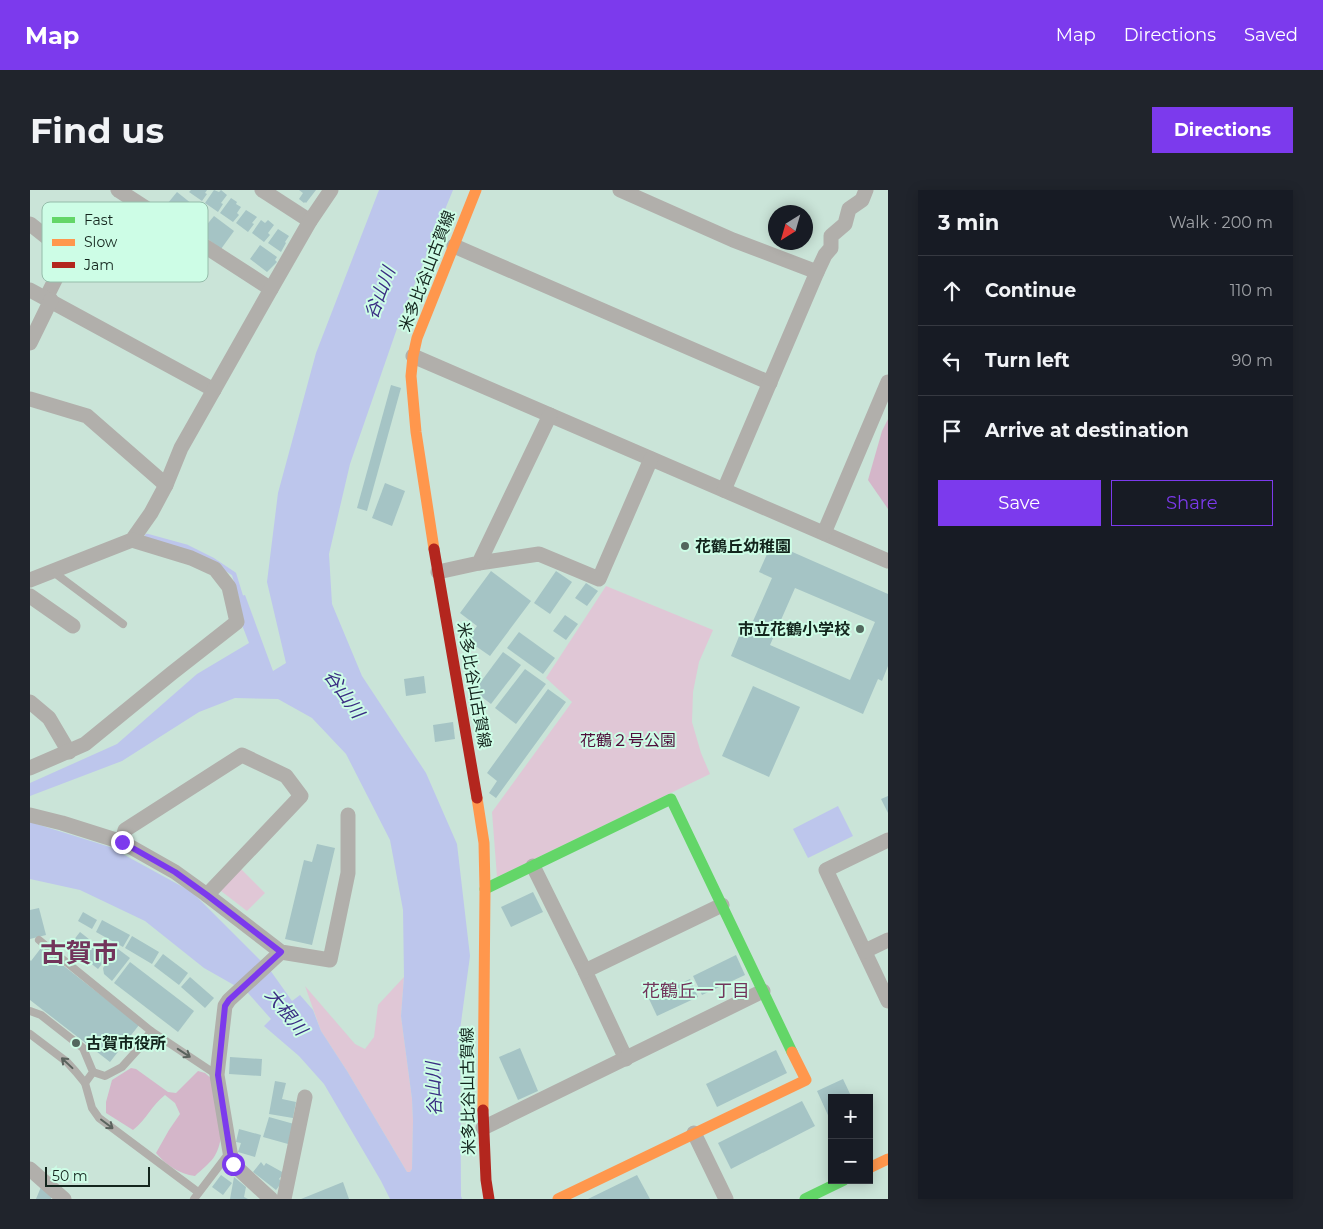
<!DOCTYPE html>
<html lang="en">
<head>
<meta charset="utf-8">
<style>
  :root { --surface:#171b24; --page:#20242c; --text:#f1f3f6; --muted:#9ea1a6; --line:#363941; --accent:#7c3aed }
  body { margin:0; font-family:Montserrat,"Noto Sans JP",sans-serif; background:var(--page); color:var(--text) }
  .controls { position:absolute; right:15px; bottom:15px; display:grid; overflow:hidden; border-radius:0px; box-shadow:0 2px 12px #0003 }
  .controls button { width:45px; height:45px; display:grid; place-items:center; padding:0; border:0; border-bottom:1px solid var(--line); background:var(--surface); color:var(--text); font:25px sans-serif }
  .compass { position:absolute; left:738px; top:15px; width:45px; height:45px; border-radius:50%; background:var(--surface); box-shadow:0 2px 12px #0003; rotate:217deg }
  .scale { position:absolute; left:15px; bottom:12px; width:105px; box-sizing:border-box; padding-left:5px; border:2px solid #13251d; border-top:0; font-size:14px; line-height:18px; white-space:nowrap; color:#13251d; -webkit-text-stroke:4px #cdfde6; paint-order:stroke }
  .stop { position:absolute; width:15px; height:15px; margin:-11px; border:4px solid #7c3aed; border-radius:50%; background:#fff }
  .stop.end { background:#7c3aed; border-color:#fff; box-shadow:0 1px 5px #0008 }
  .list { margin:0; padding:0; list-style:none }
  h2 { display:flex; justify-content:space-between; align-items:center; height:65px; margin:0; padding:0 20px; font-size:21px }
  h2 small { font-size:16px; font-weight:400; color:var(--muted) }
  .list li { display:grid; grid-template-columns:32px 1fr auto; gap:15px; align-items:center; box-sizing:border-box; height:70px; padding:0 20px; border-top:1px solid var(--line) }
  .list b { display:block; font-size:19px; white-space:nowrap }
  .list em { font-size:16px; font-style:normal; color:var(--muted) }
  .actions { display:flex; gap:10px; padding:15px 20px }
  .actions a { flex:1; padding:11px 0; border:1px solid var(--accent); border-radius:0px; text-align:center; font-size:18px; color:var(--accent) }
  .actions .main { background:var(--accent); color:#fff }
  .icon { flex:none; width:28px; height:28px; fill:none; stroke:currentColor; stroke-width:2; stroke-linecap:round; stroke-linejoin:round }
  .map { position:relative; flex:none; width:858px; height:1009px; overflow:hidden; border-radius:0px }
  header { display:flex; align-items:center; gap:30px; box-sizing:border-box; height:70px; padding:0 25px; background:var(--accent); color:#fff }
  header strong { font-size:24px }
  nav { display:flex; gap:28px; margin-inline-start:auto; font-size:18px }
  .intro { display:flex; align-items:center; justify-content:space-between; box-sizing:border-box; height:120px; padding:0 30px }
  h1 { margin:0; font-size:35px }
  .button { padding:12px 22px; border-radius:0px; background:var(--accent); color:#fff; font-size:18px; font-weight:700 }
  main { display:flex; gap:30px; padding:0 30px }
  aside { flex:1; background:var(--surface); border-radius:0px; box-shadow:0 2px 12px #0003 }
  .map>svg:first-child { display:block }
  .green { fill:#e0c7d6 }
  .forest { fill:#d4b6c9 }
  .water { fill:#bdc6ec }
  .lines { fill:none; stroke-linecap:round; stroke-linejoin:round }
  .stream { stroke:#bdc6ec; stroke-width:4.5 }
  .building { fill:#a5c4c5; fill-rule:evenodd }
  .lane { stroke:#b1afab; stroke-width:8 }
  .street { stroke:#b1afab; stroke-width:15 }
  .fast { stroke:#63d668; stroke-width:11 }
  .slow { stroke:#ff974d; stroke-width:11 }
  .jam { stroke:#b3261e; stroke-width:11 }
  .oneway { stroke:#5a635d }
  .route { stroke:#7c3aed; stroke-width:6 }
  .poi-dot { fill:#53685e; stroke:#cdfde6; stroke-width:2 }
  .labels { text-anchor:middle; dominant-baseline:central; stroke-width:4; stroke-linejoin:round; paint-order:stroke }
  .street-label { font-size:16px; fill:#13251d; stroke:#cdfde6 }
  .poi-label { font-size:16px; font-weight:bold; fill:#13251d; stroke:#cdfde6; text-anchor:start }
  .park-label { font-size:16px; fill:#500e3b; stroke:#cdfde6 }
  .water-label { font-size:18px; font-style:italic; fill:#3a2e83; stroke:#cdfde6 }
  .neighbourhood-label { font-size:18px; fill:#72355b; stroke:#cdfde6 }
  .town-label { font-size:26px; font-weight:bold; fill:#72355b; stroke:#cdfde6 }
  .key { fill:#cdfde6; stroke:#95bcaa; stroke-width:1 }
  .key-label { font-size:14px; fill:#13251d }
</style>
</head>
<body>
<header>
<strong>Map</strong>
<nav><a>Map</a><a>Directions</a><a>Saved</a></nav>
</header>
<div class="intro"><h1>Find us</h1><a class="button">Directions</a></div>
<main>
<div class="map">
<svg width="858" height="1009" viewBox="0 0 858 1009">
  <rect width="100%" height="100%" fill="#cae4d8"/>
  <g class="green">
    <path d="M576 396 683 440 669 472 663 502 662 532 671 563 680 584 467 687 462 622 542 512 516 488Z"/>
    <path d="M210 678 235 703 217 721 191 701 192 694Z"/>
    <path d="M374 787 371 826 382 909 383 931 382 979 380 982H377L317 881 291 841 275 796 325 854 335 859 344 847 348 815Z"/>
  </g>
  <g class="forest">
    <path d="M858 229V319L838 290 852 241Z"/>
    <path d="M101 878 106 879 138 902 146 903 168 881 175 883 184 891 191 947C187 969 181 971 165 986 149 984 136 975 126 963L139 940 150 924 145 913 135 905C122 915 116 930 103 940L76 923V912L82 890Z"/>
  </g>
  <g class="water">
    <path d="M349 0H423L371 127 320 274 299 364 302 414 332 486 396 583 427 654 440 766 430 840 431 1006 432 1009H360L351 991 294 894 269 866 234 836 241 829 218 803 174 778 115 731 50 700 0 689V632L80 657 162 702 240 780 262 811 270 805 283 820 291 841 317 881 377 982H380L382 979 383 931 382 909 371 826 374 787 373 720 360 650 316 564 282 528 248 509 205 508 169 522 92 571 0 606V593L87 554 167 484 219 453 202 409 215 405 243 481 256 473 237 392 248 303 286 163Z"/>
    <path d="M808 616 823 646 778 668 763 639Z"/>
  </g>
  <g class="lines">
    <path class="stream" d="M117 346 157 357 183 370 204 384 212 410"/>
  </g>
  <g class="building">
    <path d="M161 0H177L175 3 177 4 172 11 159 2Z"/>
    <path d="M184 0 189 2 191 0 197 5 191 13 193 14 188 22 175 13Z"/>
    <path d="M269 0H286L276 13 275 12 274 13 269 9 273 3Z"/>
    <path d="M147 2 162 14 148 31 133 19Z"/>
    <path d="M201 8 207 12 206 14 211 17 207 23 209 25 203 32 190 23Z"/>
    <path d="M216 20 227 27 222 33 224 34 218 42 206 33Z"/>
    <path d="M184 26 204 41 191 59 170 43Z"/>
    <path d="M231 30 235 33 238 30 244 35 238 43 240 45 234 52 222 43Z"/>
    <path d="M248 39 259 46 255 52 256 53 251 62 238 53Z"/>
    <path d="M230 55 247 67 245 70 247 72 237 82 220 69Z"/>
    <path d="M361 195 371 198 337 321 327 318Z"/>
    <path d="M355 293 375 301 362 336 342 328Z"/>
    <path d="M742 353 858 404V476L852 491 848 489 833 524 701 466 710 444 716 447 742 388 729 382ZM765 398 845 432 820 490 740 455Z"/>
    <path d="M461 381 501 411 460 466 437 450 447 436 430 423Z"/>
    <path d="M526 381 542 392 520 424 504 413Z"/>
    <path d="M556 393 568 401 557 416 545 408Z"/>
    <path d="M535 425 548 434 536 450 523 441Z"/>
    <path d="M489 442 525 468 513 484 477 458Z"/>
    <path d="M473 462 491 475 461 514 444 501Z"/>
    <path d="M495 479 516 494 486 534 465 518Z"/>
    <path d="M394 486 396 503 376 506 374 489Z"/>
    <path d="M723 496 770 517 739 587 692 566Z"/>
    <path d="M518 499 536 512 466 608 459 603 467 591 457 583Z"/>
    <path d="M423 532 425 549 405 552 403 535Z"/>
    <path d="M858 606V623L851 609Z"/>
    <path d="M287 654 305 658 282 755 255 749 274 670 282 672Z"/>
    <path d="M503 702 513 722 481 737 471 717Z"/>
    <path d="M9 718 16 745 0 749V720Z"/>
    <path d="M53 722 67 730 62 739 48 731Z"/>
    <path d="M72 730 100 745 93 757 66 742Z"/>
    <path d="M50 742 79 765 68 779 39 756Z"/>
    <path d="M102 746 129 762 122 774 95 758Z"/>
    <path d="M11 758 109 835 80 872 0 810V770L1 771Z"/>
    <path d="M88 759 100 768 82 791 74 784 73 778Z"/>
    <path d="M133 764 158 783 149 795 124 776Z"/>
    <path d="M706 765 715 785 672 805 663 786Z"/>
    <path d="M100 772 164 821 148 842 84 793Z"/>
    <path d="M160 787 184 808 175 818 151 797Z"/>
    <path d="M660 789 668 807 627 826 619 809Z"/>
    <path d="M490 858 508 901 488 910 469 867Z"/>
    <path d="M746 860 757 883 687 917 676 894Z"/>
    <path d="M200 867 232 869 231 886 199 884Z"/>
    <path d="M813 889 822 908H802V934L787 901Z"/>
    <path d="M245 891 256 893 252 909 266 912 263 928 239 924Z"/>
    <path d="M772 911 785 936 701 979 688 953Z"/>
    <path d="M239 927 264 934 258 954 233 947Z"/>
    <path d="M209 939 231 945 225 967 208 962 211 953 206 952Z"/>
    <path d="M231 972 234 976 236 973 254 983 249 989 252 992 246 1000 223 982Z"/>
    <path d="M191 985 202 993 193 1005 182 997Z"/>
    <path d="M607 985 620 1009H558Z"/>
    <path d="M204 987 216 997 214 1007 218 1009H200Z"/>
    <path d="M313 992 319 1009H271Z"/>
    <path d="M11 997 22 1004 21 1009H6Z"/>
  </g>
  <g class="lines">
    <g class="lane">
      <path d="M22 381 93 434"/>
      <path d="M9 750 121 841 187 885"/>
      <path d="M0 821 11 825 53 858 63 882 55 893"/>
      <path d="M0 844 37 872 46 882 55 893 62 918 69 928 168 1002"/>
      <path d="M63 882 75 886 92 877 110 857 121 841"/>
      <path d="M164 1009 199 963"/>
    </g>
    <g class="street">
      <path d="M88 0 241 99"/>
      <path d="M232 0 280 31"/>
      <path d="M590 0 703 50 787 82"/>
      <path d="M0 34 38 64 16 108"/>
      <path d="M424 56 740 193"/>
      <path d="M0 100 184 200"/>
      <path d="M0 153 21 110"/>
      <path d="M383 166 858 371"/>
      <path d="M0 209 57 226 136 295"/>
      <path d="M694 300 787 82 795 65 801 58V46L815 34 819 19 832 10 836 0"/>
      <path d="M794 343 858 192"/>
      <path d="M449 373 509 364 569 389 621 269"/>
      <path d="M408 382 449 373 520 225"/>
      <path d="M0 390 102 350 121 323 136 295 151 258 241 99 280 31 301 0"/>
      <path d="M0 406 43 436"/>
      <path d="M0 512 19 528 39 562"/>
      <path d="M0 578 55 554 142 483 207 432 199 397 185 379 161 368 102 350"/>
      <path d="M0 625 32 633 92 652 145 682 177 705 251 762 300 770 318 683V625"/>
      <path d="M858 650 796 680 858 811"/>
      <path d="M92 652 95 640 212 565 256 586 271 606 177 705"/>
      <path d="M503 676 555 781 596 869"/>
      <path d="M835 761 858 750"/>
      <path d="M555 781 692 715"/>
      <path d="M453 938 733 801"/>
      <path d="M664 943 696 1009"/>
      <path d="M0 979 34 1009"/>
      <path d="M241 1009 203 974 200 962 187 885 195 816 199 810 251 762"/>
      <path d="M254 1009 275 907"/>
    </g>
    <g class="fast">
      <path d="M455 699 641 609 762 862"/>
      <path d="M775 1009 814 990"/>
    </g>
    <g class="slow">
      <path d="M404 359 386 242 381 186 383 166 387 148 446 0"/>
      <path d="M447 608 454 653 455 699 453 920"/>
      <path d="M839 978 858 969"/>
      <path d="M528 1009 776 890 762 862"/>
    </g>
    <g class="jam">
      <path d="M404 359 447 608"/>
      <path d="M453 920 456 990 459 1009"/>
    </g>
  </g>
  <defs><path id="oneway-shaft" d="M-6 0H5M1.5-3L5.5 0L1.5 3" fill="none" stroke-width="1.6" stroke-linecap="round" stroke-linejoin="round" transform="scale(1.25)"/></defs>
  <g class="oneway">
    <use href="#oneway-shaft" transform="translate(154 863) rotate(33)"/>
    <use href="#oneway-shaft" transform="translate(37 873) rotate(-137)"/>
    <use href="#oneway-shaft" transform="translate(77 934) rotate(37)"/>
  </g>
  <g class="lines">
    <path class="route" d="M92 652 145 682 177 705 251 762 199 810 195 816 188 885 200 962 203 974"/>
  </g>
  <g class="poi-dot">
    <circle cx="655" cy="356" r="5"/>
    <circle cx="830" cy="439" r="5"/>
    <circle cx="46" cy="853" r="5"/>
  </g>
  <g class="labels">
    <g class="street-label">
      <text transform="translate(397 81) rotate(-69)">米多比谷山古賀線</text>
      <text transform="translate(444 495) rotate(80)">米多比谷山古賀線</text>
      <text transform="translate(438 901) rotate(-91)">米多比谷山古賀線</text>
    </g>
    <g class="poi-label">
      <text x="665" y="356">花鶴丘幼稚園</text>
      <text x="820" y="439" text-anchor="end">市立花鶴小学校</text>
      <text x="56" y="853">古賀市役所</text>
    </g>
    <g class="park-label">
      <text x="598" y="550">花鶴２号公園</text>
    </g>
    <g class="water-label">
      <text transform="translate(350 103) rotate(-69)">谷山川</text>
      <text transform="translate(314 504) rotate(55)">谷山川</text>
      <text transform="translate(256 822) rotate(51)">大根川</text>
      <text transform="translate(404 899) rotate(-92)">谷山川</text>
    </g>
    <g class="neighbourhood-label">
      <text x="666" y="801">花鶴丘一丁目</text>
    </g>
    <g class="town-label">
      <text x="49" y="763">古賀市</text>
    </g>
  </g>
  <rect x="12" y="12" width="166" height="80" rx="8" class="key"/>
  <rect x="22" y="27" width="23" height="6" fill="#63d668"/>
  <rect x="22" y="49" width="23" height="7" fill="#ff974d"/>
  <rect x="22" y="72" width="23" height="6" fill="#b3261e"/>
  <g class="key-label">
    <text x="54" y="35">Fast</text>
    <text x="54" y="57">Slow</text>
    <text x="54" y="80">Jam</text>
  </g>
</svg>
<div class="controls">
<button>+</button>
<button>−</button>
</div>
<svg class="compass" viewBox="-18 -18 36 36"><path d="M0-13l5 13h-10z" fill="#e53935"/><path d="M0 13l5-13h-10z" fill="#9ea1a6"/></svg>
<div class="scale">50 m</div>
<div class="stop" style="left:203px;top:974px"></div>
<div class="stop end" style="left:92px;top:652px"></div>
</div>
<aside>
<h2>3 min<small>Walk · 200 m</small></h2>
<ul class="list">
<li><svg class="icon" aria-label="ahead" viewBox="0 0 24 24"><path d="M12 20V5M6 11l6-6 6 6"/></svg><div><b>Continue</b></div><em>110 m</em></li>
<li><svg class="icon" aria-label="left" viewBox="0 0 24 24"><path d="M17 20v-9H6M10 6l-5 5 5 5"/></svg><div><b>Turn left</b></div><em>90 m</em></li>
<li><svg class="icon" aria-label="arrive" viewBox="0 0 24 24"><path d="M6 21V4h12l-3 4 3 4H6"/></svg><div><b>Arrive at destination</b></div></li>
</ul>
<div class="actions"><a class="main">Save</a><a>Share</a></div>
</aside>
</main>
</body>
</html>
